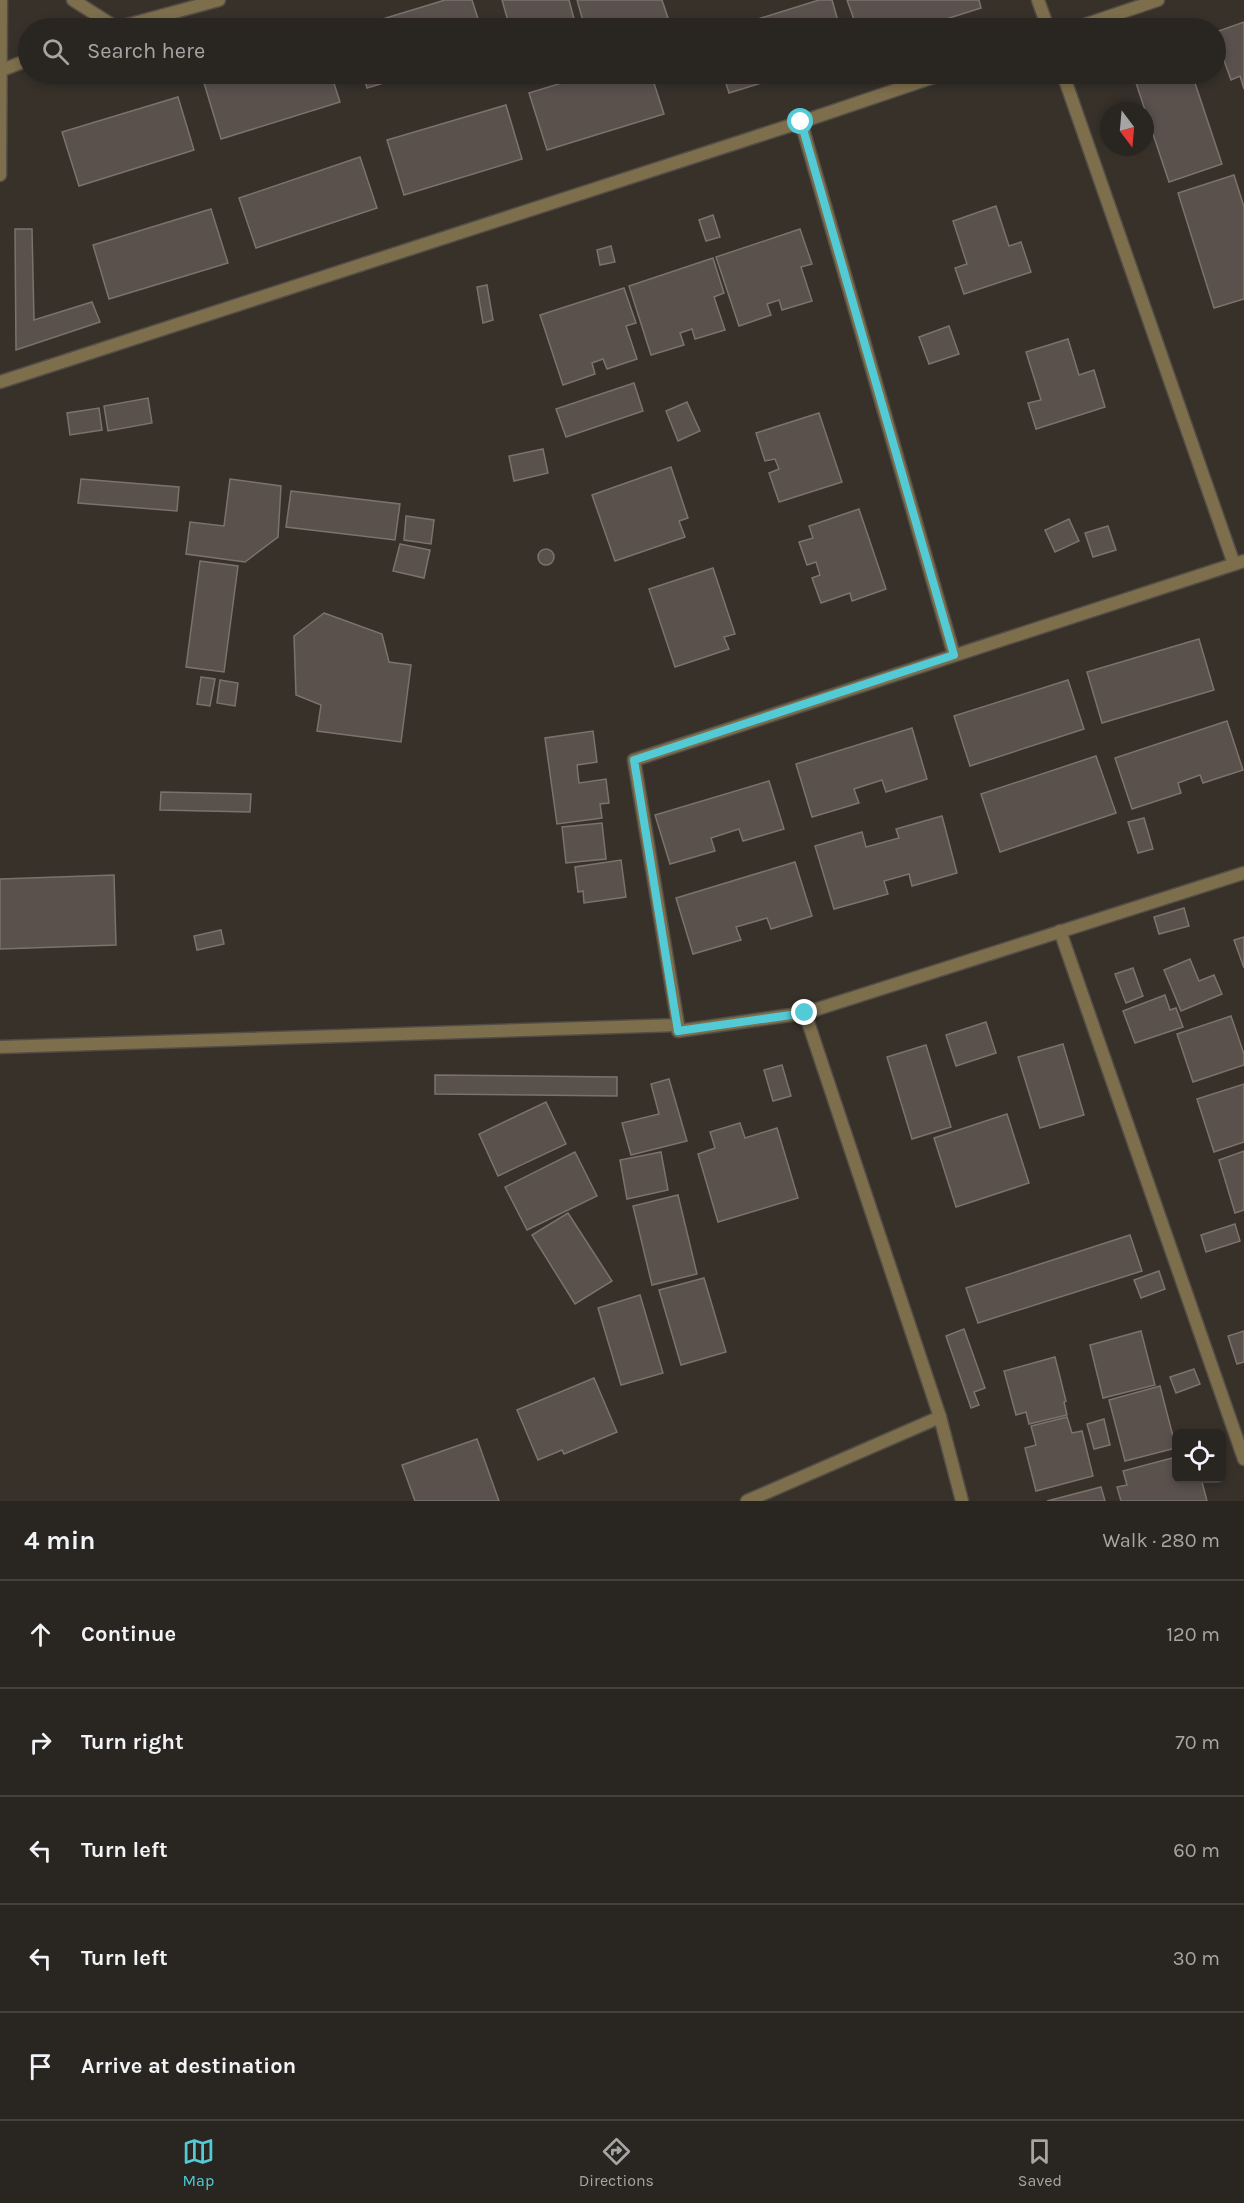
<!DOCTYPE html>
<html lang="en">
<head>
<meta charset="utf-8">
<style>
  :root { --surface:#292520; --page:#35312d; --text:#f1f3f6; --muted:#a5a5a5; --line:#45423e; --accent:#52cbd7 }
  body { margin:0; font-family:Karla,sans-serif; background:var(--page); color:var(--text) }
  .controls { position:absolute; right:18px; bottom:18px; display:grid; overflow:hidden; border-radius:9px; box-shadow:0 3px 9px #0003 }
  .controls button { width:54px; height:54px; display:grid; place-items:center; padding:0; border:0; border-bottom:2px solid var(--line); background:var(--surface); color:var(--text); font:30px sans-serif }
  .compass { position:absolute; left:1100px; top:102px; width:54px; height:54px; border-radius:50%; background:var(--surface); box-shadow:0 3px 9px #0003; rotate:164deg }
  .stop { position:absolute; width:18px; height:18px; margin:-14px; border:4px solid #52cbd7; border-radius:50%; background:#fff }
  .stop.end { background:#52cbd7; border-color:#fff; box-shadow:0 2px 6px #0008 }
  .list { margin:0; padding:0; list-style:none }
  h2 { display:flex; justify-content:space-between; align-items:center; height:78px; margin:0; padding:0 24px; font-size:26px }
  h2 small { font-size:20px; font-weight:400; color:var(--muted) }
  .list li { display:grid; grid-template-columns:39px 1fr auto; gap:18px; align-items:center; box-sizing:border-box; height:108px; padding:0 24px; border-top:2px solid var(--line) }
  .list b { display:block; font-size:22px; white-space:nowrap }
  .list em { font-size:20px; font-style:normal; color:var(--muted) }
  .icon { flex:none; width:33px; height:33px; fill:none; stroke:currentColor; stroke-width:2; stroke-linecap:round; stroke-linejoin:round }
  .map { position:relative; flex:none; width:1244px; height:1501px; overflow:hidden }
  .search { position:absolute; background:var(--surface); box-shadow:0 3px 9px #0003; left:18px; right:18px; top:18px; height:66px; display:flex; align-items:center; gap:15px; box-sizing:border-box; padding:0 21px; border-radius:33px; color:var(--muted); font-size:22px }
  .sheet { height:618px; background:var(--surface) }
  nav { display:flex; justify-content:space-around; align-items:center; box-sizing:border-box; height:84px; border-top:2px solid var(--line); background:var(--surface); font-size:16px; color:var(--muted) }
  nav a { display:grid; justify-items:center; gap:3px }
  nav .on { color:var(--accent) }
  .map>svg:first-child { display:block }
  .building { fill:#5a514d; stroke:#7c726d; stroke-width:1.5 }
  .lines { fill:none; stroke-linecap:round; stroke-linejoin:round }
  .minor-casing { stroke:#534d47; stroke-width:15 }
  .tertiary-casing { stroke:#534d47; stroke-width:15 }
  .minor { stroke:#7d6e4c; stroke-width:12 }
  .tertiary { stroke:#7d6e4c; stroke-width:12 }
  .route { stroke:#52cbd7; stroke-width:8 }
</style>
</head>
<body>
<div class="map">
<svg width="1244" height="1501" viewBox="0 0 1244 1501">
  <rect width="100%" height="100%" fill="#37312a"/>
  <g class="building">
    <path d="M445 0H472L481 28H353Z"/>
    <path d="M502 0H569L574 19 538 28H510Z"/>
    <path d="M577 0H662L668 18 632 28H585Z"/>
    <path d="M819 0H832L840 28H729Z"/>
    <path d="M847 0H979L981 8 918 28H857Z"/>
    <path d="M1244 22V89L1240 76 1231 80 1216 38V32Z"/>
    <path d="M236 74H331L340 102 221 139 204 83Z"/>
    <path d="M363 74H413L367 88Z"/>
    <path d="M591 74H651L664 114 547 150 529 93Z"/>
    <path d="M723 74H790L729 93Z"/>
    <path d="M1133 74H1192L1222 164 1169 182Z"/>
    <path d="M178 97 194 150 79 186 62 132Z"/>
    <path d="M506 105 522 159 404 195 387 140Z"/>
    <path d="M360 157 377 208 256 248 239 198Z"/>
    <path d="M1234 175 1244 207V299L1214 308 1178 193Z"/>
    <path d="M996 206 1009 246 1021 242 1031 272 964 294 955 268 967 264 953 221Z"/>
    <path d="M211 209 228 263 109 299 93 245Z"/>
    <path d="M713 215 720 237 706 241 699 220Z"/>
    <path d="M15 229H32L34 320 92 302 100 322 16 350Z"/>
    <path d="M800 229 812 264 801 267 812 301 782 310 779 300 767 304 771 315 739 326 716 257Z"/>
    <path d="M611 246 615 262 600 265 597 250Z"/>
    <path d="M713 258 724 293 714 297 725 330 695 339 692 329 680 333 684 345 651 355 629 286Z"/>
    <path d="M487 285 493 320 483 323 477 287Z"/>
    <path d="M624 288 636 323 626 326 637 359 607 369 603 359 592 363 595 374 563 385 540 315Z"/>
    <path d="M949 326 959 354 929 364 919 337Z"/>
    <path d="M1068 339 1079 375 1094 370 1105 407 1036 429 1028 403 1041 400 1026 352Z"/>
    <path d="M634 383 643 411 566 437 556 409Z"/>
    <path d="M148 398 152 423 108 431 104 406Z"/>
    <path d="M687 402 700 431 678 441 666 411Z"/>
    <path d="M99 408 102 430 70 435 67 413Z"/>
    <path d="M819 413 842 482 779 502 769 473 779 469 775 459 765 461 756 433Z"/>
    <path d="M543 449 548 473 514 481 509 456Z"/>
    <path d="M671 467 688 518 679 521 685 537 615 561 592 495Z"/>
    <path d="M81 479 179 487 177 511 78 503Z"/>
    <path d="M230 479 281 486 278 537 245 562 186 554 190 522 224 526Z"/>
    <path d="M291 491 400 504 395 540 286 527Z"/>
    <path d="M859 509 886 589 852 601 850 593 821 603 812 578 820 575 816 562 807 565 799 542 813 538 809 526Z"/>
    <path d="M406 516 434 520 431 544 404 540Z"/>
    <path d="M1069 519 1079 541 1055 552 1045 530Z"/>
    <path d="M1108 526 1116 550 1093 557 1085 533Z"/>
    <path d="M400 544 430 550 424 578 393 571Z"/>
    <circle cx="546" cy="557" r="8"/>
    <path d="M200 561 238 566 224 672 186 667Z"/>
    <path d="M713 568 735 634 724 637 729 649 675 667 649 589Z"/>
    <path d="M324 613 382 634 389 662 411 665 401 742 317 731 321 705 296 695 294 636Z"/>
    <path d="M1199 639 1214 690 1102 723 1087 672Z"/>
    <path d="M201 677 215 679 210 706 197 704Z"/>
    <path d="M220 680 238 683 235 706 217 703Z"/>
    <path d="M1068 680 1084 729 970 766 954 716Z"/>
    <path d="M1227 721 1243 770 1203 783 1200 775 1178 783 1181 793 1132 809 1115 758Z"/>
    <path d="M912 728 927 779 886 792 882 780 854 789 859 803 812 817 796 764Z"/>
    <path d="M593 731 597 762 577 765 579 783 606 779 609 803 600 804 602 818 557 824 545 738Z"/>
    <path d="M1096 756 1116 813 1000 852 981 794Z"/>
    <path d="M769 781 784 829 743 841 739 829 711 838 715 851 670 864 655 815Z"/>
    <path d="M161 792 251 794 250 812 160 810Z"/>
    <path d="M942 816 957 873 912 886 909 874 884 881 888 894 834 909 815 846 862 832 866 847 899 838 896 829Z"/>
    <path d="M1144 818 1153 849 1138 853 1128 822Z"/>
    <path d="M602 823 606 859 566 863 562 827Z"/>
    <path d="M621 860 626 897 584 903 583 891 578 892 575 867Z"/>
    <path d="M795 862 812 916 771 929 767 918 736 927 741 940 693 954 676 898Z"/>
    <path d="M114 875 116 945 0 949V879Z"/>
    <path d="M1184 908 1189 926 1159 934 1154 917Z"/>
    <path d="M221 930 224 944 197 950 194 936Z"/>
    <path d="M1244 937V968L1234 940Z"/>
    <path d="M1190 959 1199 981 1214 975 1222 994 1181 1011 1164 970Z"/>
    <path d="M1133 968 1143 996 1126 1003 1115 974Z"/>
    <path d="M1165 995 1170 1010 1176 1008 1183 1027 1135 1043 1123 1011Z"/>
    <path d="M1231 1016 1244 1054V1065L1193 1082 1177 1034Z"/>
    <path d="M986 1022 996 1053 956 1066 946 1035Z"/>
    <path d="M1063 1044 1084 1115 1040 1128 1018 1057Z"/>
    <path d="M926 1045 951 1127 912 1139 887 1057Z"/>
    <path d="M782 1065 791 1096 773 1101 764 1070Z"/>
    <path d="M435 1075 617 1077V1096L435 1094Z"/>
    <path d="M669 1079 687 1141 631 1155 622 1123 659 1114 651 1084Z"/>
    <path d="M1244 1084V1142L1214 1152 1197 1099Z"/>
    <path d="M546 1102 566 1144 498 1176 479 1134Z"/>
    <path d="M1007 1114 1029 1183 956 1207 934 1138Z"/>
    <path d="M740 1123 745 1138 777 1128 798 1198 718 1222 698 1154 715 1148 710 1132Z"/>
    <path d="M1244 1151V1210L1235 1213 1219 1160Z"/>
    <path d="M575 1152 597 1196 527 1230 505 1187Z"/>
    <path d="M661 1152 668 1190 627 1199 620 1160Z"/>
    <path d="M678 1195 697 1274 652 1285 633 1206Z"/>
    <path d="M568 1213 612 1281 575 1304 532 1235Z"/>
    <path d="M1235 1224 1240 1241 1206 1252 1201 1235Z"/>
    <path d="M1130 1235 1142 1271 978 1323 966 1288Z"/>
    <path d="M1159 1271 1165 1289 1141 1298 1134 1280Z"/>
    <path d="M704 1278 726 1352 681 1365 659 1290Z"/>
    <path d="M640 1295 663 1373 621 1385 598 1308Z"/>
    <path d="M964 1329 985 1388 974 1392 979 1405 971 1408 946 1336Z"/>
    <path d="M1141 1331 1155 1385 1103 1398 1090 1345Z"/>
    <path d="M1244 1331V1362L1237 1364 1228 1336Z"/>
    <path d="M1055 1357 1066 1401 1064 1402 1067 1415 1029 1424 1026 1412 1016 1415 1004 1371Z"/>
    <path d="M1194 1369 1200 1384 1176 1393 1170 1377Z"/>
    <path d="M594 1378 617 1432 564 1454 562 1450 538 1460 517 1410Z"/>
    <path d="M1160 1386 1176 1448 1125 1461 1109 1400Z"/>
    <path d="M1067 1417 1072 1433 1082 1431 1093 1476 1036 1491 1025 1448 1036 1445 1031 1426Z"/>
    <path d="M1104 1419 1110 1445 1094 1449 1087 1424Z"/>
    <path d="M477 1439 499 1501H415L402 1465Z"/>
    <path d="M1176 1457V1478H1201L1207 1501H1121L1117 1487 1127 1485 1123 1471Z"/>
    <path d="M1101 1487 1105 1501H1047Z"/>
  </g>
  <g class="lines">
    <defs>
      <g id="minor">
        <path d="M73 0 117 28"/>
        <path d="M1038 0 1048 28"/>
        <path d="M116 28 219 0"/>
        <path d="M2 70 28 60"/>
        <path d="M1063 74 1234 564"/>
        <path d="M801 122 954 655"/>
        <path d="M0 175 1 0"/>
        <path d="M1060 931 1244 1459"/>
        <path d="M805 1013 940 1417 962 1501"/>
        <path d="M678 1025 634 760 1244 561"/>
        <path d="M0 1047 678 1025V1031L805 1013 1244 873"/>
        <path d="M747 1501 940 1417"/>
      </g>
      <g id="tertiary">
        <path d="M1075 28 1158 0"/>
        <path d="M0 382 801 122 943 74"/>
      </g>
    </defs>
    <use href="#minor" class="minor-casing"/>
    <use href="#tertiary" class="tertiary-casing"/>
    <use href="#minor" class="minor"/>
    <use href="#tertiary" class="tertiary"/>
  </g>
  <g class="lines">
    <path class="route" d="M801 122 954 655 634 760 678 1031 805 1013"/>
  </g>
</svg>
<div class="controls">
<button><svg class="icon" aria-label="locate" viewBox="0 0 24 24"><circle cx="12" cy="12" r="6"/><path d="M12 2v4M12 18v4M2 12h4M18 12h4"/></svg></button>
</div>
<svg class="compass" viewBox="-18 -18 36 36"><path d="M0-13l5 13h-10z" fill="#e53935"/><path d="M0 13l5-13h-10z" fill="#a5a5a5"/></svg>
<div class="stop" style="left:801px;top:122px"></div>
<div class="stop end" style="left:805px;top:1013px"></div>
<div class="search"><svg class="icon" aria-label="search" viewBox="0 0 24 24"><circle cx="10" cy="10" r="6"/><path d="M15 15l6 6"/></svg>Search here</div>
</div>
<section class="sheet">
<h2>4 min<small>Walk · 280 m</small></h2>
<ul class="list">
<li><svg class="icon" aria-label="ahead" viewBox="0 0 24 24"><path d="M12 20V5M6 11l6-6 6 6"/></svg><div><b>Continue</b></div><em>120 m</em></li>
<li><svg class="icon" aria-label="right" viewBox="0 0 24 24"><path d="M7 20v-9h11M14 6l5 5-5 5"/></svg><div><b>Turn right</b></div><em>70 m</em></li>
<li><svg class="icon" aria-label="left" viewBox="0 0 24 24"><path d="M17 20v-9H6M10 6l-5 5 5 5"/></svg><div><b>Turn left</b></div><em>60 m</em></li>
<li><svg class="icon" aria-label="left" viewBox="0 0 24 24"><path d="M17 20v-9H6M10 6l-5 5 5 5"/></svg><div><b>Turn left</b></div><em>30 m</em></li>
<li><svg class="icon" aria-label="arrive" viewBox="0 0 24 24"><path d="M6 21V4h12l-3 4 3 4H6"/></svg><div><b>Arrive at destination</b></div></li>
</ul>
</section>
<nav>
<a class="on"><svg class="icon" aria-label="map" viewBox="0 0 24 24"><path d="M3 6l6-2 6 2 6-2v14l-6 2-6-2-6 2zM9 4v14M15 6v14"/></svg>Map</a>
<a><svg class="icon" aria-label="directions" viewBox="0 0 24 24"><path d="M12 3l9 9-9 9-9-9zM9 14v-3h6M13 9l2 2-2 2"/></svg>Directions</a>
<a><svg class="icon" aria-label="saved" viewBox="0 0 24 24"><path d="M7 4h10v16l-5-4-5 4z"/></svg>Saved</a>
</nav>
</body>
</html>
